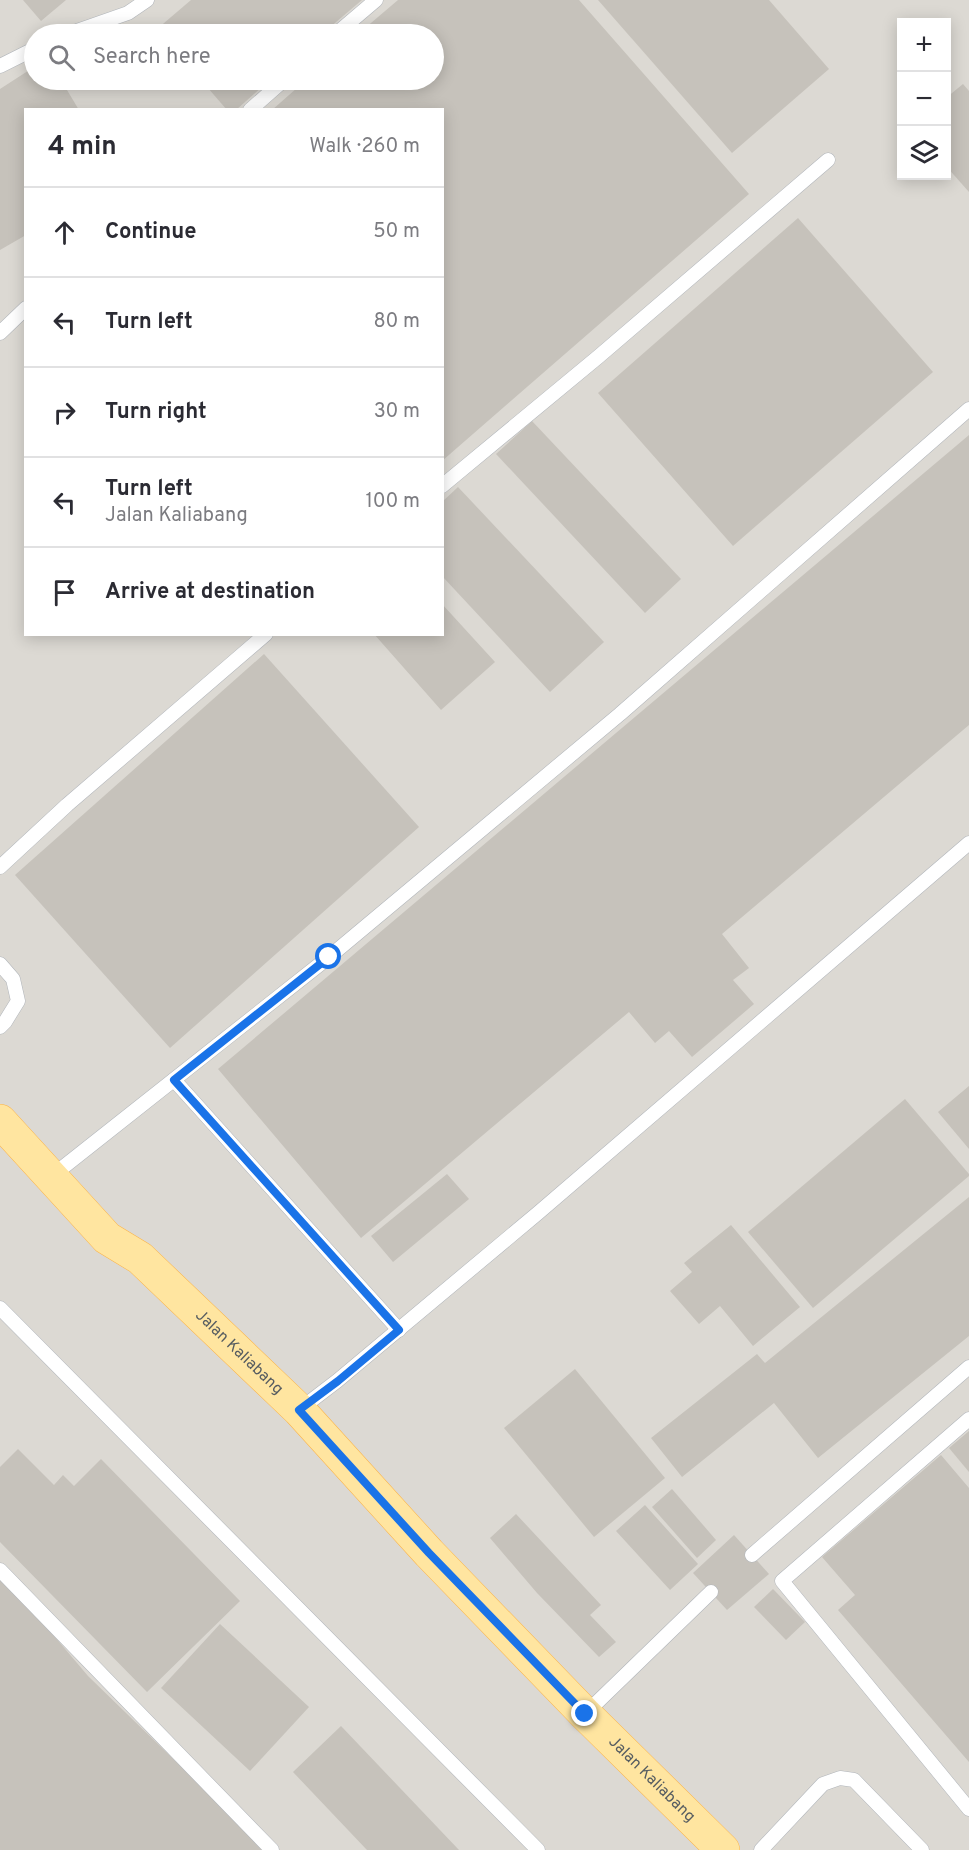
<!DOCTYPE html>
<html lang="en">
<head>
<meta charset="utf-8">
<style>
  :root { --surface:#fff; --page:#f2f2f3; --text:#2b2b33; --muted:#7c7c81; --line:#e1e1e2 }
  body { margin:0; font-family:Overpass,sans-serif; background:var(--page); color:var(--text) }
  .controls { position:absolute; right:18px; top:18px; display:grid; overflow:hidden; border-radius:0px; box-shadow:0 3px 15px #0003 }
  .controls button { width:54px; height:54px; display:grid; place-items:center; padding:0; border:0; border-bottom:2px solid var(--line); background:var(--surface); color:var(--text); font:30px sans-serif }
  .stop { position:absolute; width:18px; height:18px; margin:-14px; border:4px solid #1a73e8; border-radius:50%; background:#fff }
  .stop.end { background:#1a73e8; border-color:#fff; box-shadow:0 2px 6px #0008 }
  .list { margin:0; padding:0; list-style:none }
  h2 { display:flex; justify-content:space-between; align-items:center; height:78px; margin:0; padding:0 24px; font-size:26px }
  h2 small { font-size:20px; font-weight:400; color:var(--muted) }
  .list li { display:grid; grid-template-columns:39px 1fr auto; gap:18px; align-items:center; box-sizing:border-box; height:90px; padding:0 24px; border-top:2px solid var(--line) }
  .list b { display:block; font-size:22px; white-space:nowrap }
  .list p { margin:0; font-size:20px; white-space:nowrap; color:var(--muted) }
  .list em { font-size:20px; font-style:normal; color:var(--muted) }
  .icon { flex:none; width:33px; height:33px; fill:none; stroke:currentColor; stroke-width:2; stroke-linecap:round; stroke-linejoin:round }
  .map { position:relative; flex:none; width:969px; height:1850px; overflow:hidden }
  .search { position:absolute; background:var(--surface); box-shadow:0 3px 15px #0003; left:24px; top:24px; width:420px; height:66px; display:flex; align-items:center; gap:15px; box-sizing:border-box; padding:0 21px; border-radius:33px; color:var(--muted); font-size:22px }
  .panel { position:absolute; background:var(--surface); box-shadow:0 3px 15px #0003; left:24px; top:108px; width:420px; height:528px; border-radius:0px }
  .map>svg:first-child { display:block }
  .industrial { fill:#dcd9d3; fill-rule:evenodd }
  .building { fill:#c6c2bb }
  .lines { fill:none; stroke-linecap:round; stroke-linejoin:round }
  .service-casing { stroke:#b2b6bb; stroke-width:15 }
  .primary-casing { stroke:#fcb448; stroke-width:34 }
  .service { stroke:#fff; stroke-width:14 }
  .primary { stroke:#ffe5a0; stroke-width:33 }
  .route { stroke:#1a73e8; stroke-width:8 }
  .labels { text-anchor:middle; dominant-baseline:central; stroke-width:5; stroke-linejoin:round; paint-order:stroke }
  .street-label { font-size:16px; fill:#575d61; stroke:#fff }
</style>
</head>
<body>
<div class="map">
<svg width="969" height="1850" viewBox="0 0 969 1850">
  <rect width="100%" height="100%" fill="#ece7de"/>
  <path class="industrial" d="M0 0H969V1850H0ZM902 22H946V176H902ZM34 34H434V80H34ZM26 110H442V634H26Z"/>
  <g class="building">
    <path d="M23 0H66L41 21Z"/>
    <path d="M191 0H362L322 34H162L157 29Z"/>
    <path d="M398 0H579L749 194 442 461V110H272L306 80H434V34H358Z"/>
    <path d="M598 0H769L829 69 732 153Z"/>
    <path d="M34 67V80H61L79 110H26V235L0 250V89Z"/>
    <path d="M201 80H270L236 110H227Z"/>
    <path d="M963 84 969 91V192L946 166V98Z"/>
    <path d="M798 218 933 372 733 546 598 393Z"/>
    <path d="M532 421 681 579 645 613 496 454Z"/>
    <path d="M969 435V725L722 934 749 968 733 980 754 1004 692 1057 669 1031 655 1043 629 1012 361 1238 218 1069Z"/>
    <path d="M458 487 604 642 550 692 442 576V502Z"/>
    <path d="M442 604 495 662 441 710 374 634H442Z"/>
    <path d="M264 654 419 827 170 1048 15 875Z"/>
    <path d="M969 1086V1149L938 1112Z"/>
    <path d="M905 1099 969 1174V1176L813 1308 748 1232Z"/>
    <path d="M447 1174 469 1199 393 1262 371 1236Z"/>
    <path d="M969 1197V1336L818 1458 774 1403 682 1477 651 1438 757 1354 765 1363Z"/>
    <path d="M731 1225 800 1307 753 1346 720 1306 699 1324 670 1291 692 1272 684 1263Z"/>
    <path d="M575 1369 665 1478 594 1537 504 1428Z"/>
    <path d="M969 1431V1472L949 1448Z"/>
    <path d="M18 1449 54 1485 63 1475 74 1486 101 1459 240 1601 147 1692 0 1542V1467Z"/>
    <path d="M941 1455 969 1488V1762L838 1610 855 1595 822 1557Z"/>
    <path d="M672 1489 716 1540 697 1558 652 1507Z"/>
    <path d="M645 1505 698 1564 670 1590 616 1531Z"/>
    <path d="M516 1514 601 1605 590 1615 616 1642 599 1657 537 1593 490 1538Z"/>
    <path d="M734 1535 769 1574 727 1610 693 1573Z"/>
    <path d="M0 1572 88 1676 267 1850H0Z"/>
    <path d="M773 1589 805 1622 786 1640 754 1607Z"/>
    <path d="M220 1624 309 1707 250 1771 161 1688Z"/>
    <path d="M341 1726 459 1850H367L293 1772Z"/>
  </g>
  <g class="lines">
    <defs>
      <g id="service">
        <path d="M68 34 128 13 147 0"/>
        <path d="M336 34 376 0"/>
        <path d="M0 66 34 49"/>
        <path d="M250 110 284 80"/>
        <path d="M0 333 26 308"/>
        <path d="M442 486 598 357 828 160"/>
        <path d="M0 867 67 805 266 634"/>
        <path d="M0 964 13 979 18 1001 5 1022 0 1027"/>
        <path d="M174 1080 399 1330"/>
        <path d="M52 1176 329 957 620 714 969 409"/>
        <path d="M0 1308 538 1850"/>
        <path d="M299 1410 337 1381 538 1213 969 843"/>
        <path d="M969 1419 782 1581 969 1809"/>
        <path d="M752 1555 969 1367"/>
        <path d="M0 1570 272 1850"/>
        <path d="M585 1714 711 1592"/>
        <path d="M761 1850 823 1784 840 1778 854 1780 922 1850"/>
      </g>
      <g id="primary">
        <path id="s1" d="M0 1121 107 1238 140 1258 299 1410 429 1553 585 1714 723 1850"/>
      </g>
    </defs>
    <use href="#service" class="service-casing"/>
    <use href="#primary" class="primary-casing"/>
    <use href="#service" class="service"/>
    <use href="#primary" class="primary"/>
  </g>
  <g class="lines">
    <path class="route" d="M329 957 174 1080 399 1330 338 1381 299 1410 429 1553 585 1714"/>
  </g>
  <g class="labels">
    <g class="street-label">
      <text stroke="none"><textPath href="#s1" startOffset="334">Jalan Kaliabang</textPath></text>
      <text stroke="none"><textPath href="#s1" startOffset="928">Jalan Kaliabang</textPath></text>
    </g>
  </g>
</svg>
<div class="controls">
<button>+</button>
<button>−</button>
<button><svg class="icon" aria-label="layers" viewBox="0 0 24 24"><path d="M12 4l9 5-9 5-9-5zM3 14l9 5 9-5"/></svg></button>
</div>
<div class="stop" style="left:329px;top:957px"></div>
<div class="stop end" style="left:585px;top:1714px"></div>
<div class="search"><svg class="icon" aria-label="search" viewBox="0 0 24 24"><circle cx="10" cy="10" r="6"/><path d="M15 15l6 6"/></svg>Search here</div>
<section class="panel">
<h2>4 min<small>Walk · 260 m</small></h2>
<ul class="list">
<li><svg class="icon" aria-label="ahead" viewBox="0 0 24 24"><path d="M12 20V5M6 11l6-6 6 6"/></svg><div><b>Continue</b></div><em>50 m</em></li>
<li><svg class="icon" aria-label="left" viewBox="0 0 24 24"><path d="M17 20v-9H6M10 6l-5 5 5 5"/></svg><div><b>Turn left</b></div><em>80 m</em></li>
<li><svg class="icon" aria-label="right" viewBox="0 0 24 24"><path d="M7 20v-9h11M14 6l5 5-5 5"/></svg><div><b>Turn right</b></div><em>30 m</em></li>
<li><svg class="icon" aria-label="left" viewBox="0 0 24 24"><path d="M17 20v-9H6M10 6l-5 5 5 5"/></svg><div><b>Turn left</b><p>Jalan Kaliabang</p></div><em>100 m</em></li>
<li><svg class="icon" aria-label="arrive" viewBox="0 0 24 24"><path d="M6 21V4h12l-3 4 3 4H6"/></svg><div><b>Arrive at destination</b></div></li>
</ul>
</section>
</div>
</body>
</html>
